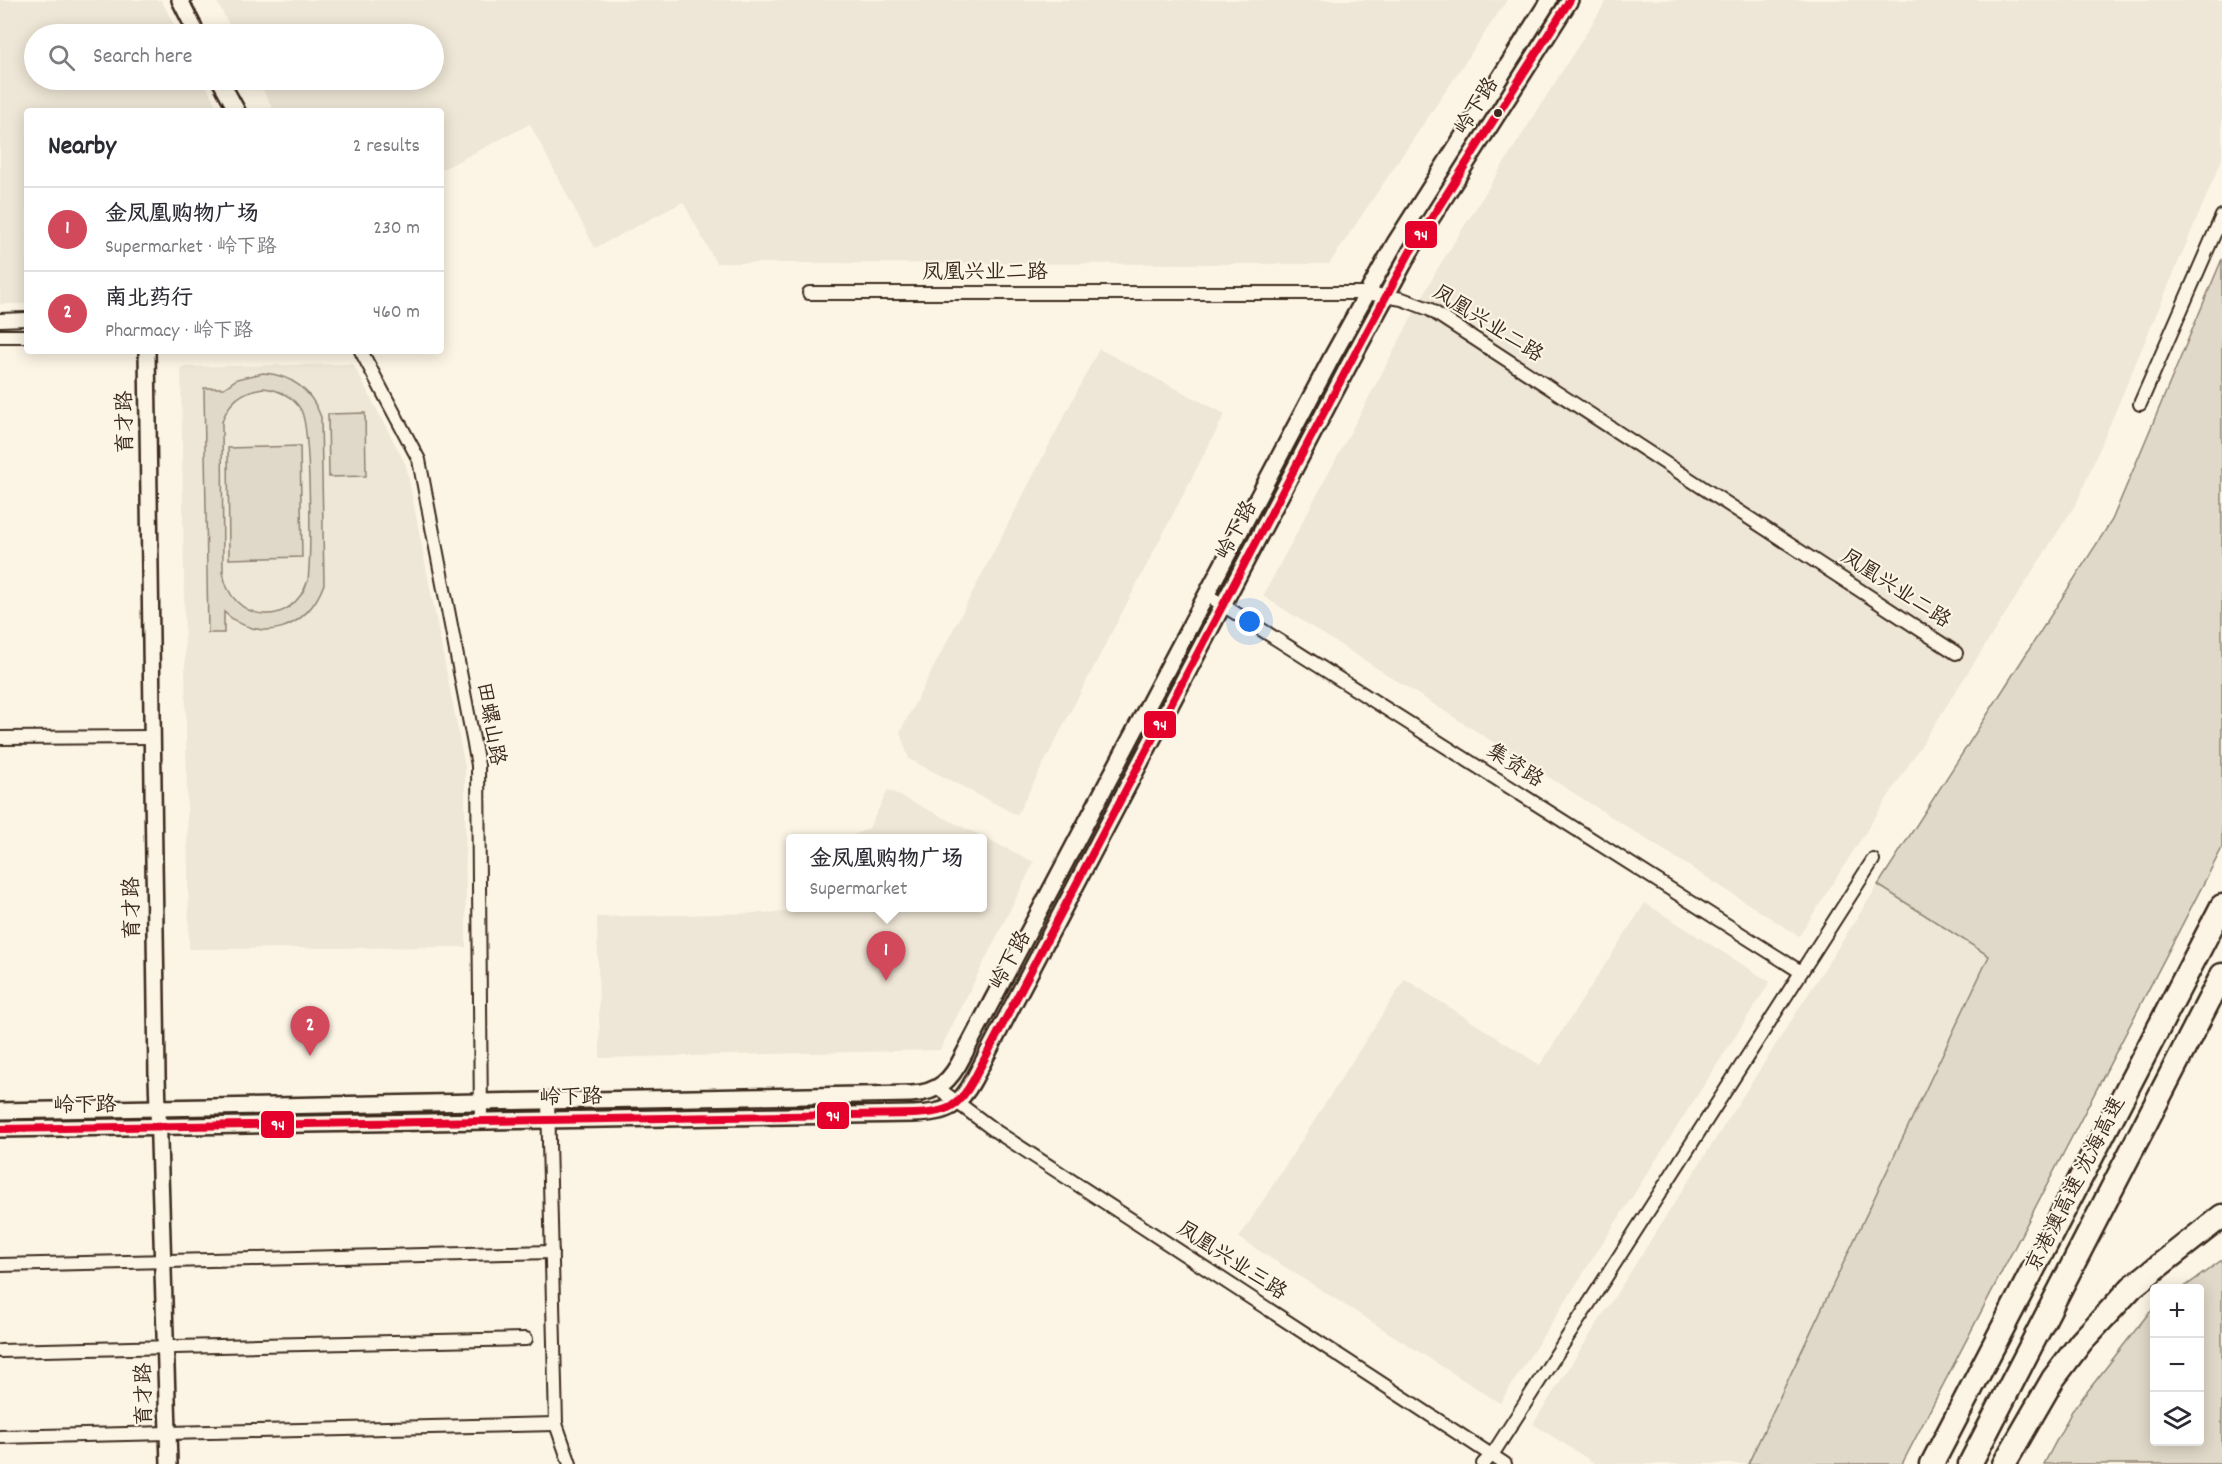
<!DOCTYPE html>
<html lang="en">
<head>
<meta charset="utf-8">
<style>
  :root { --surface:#fff; --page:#f2f2f3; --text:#2b2b33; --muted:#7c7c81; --line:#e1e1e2; --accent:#d1495b }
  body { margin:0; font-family:Dekko,"LXGW WenKai TC",sans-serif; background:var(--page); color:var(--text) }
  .controls { position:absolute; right:18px; bottom:18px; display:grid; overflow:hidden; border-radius:6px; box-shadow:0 3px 15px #0003 }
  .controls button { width:54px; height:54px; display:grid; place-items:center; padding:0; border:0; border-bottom:2px solid var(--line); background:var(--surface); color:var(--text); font:30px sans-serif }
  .you { position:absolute; left:1250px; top:622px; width:21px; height:21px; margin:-15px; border:4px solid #fff; border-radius:50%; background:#1a73e8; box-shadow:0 0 0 9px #1a73e833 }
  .badge { display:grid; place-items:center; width:39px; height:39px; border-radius:50%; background:var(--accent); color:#fff; font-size:20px; font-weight:700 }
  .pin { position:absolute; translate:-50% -50px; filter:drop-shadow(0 2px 3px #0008) }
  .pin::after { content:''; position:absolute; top:32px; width:21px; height:18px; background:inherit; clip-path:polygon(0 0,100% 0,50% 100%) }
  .popup { position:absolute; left:786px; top:834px; width:201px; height:78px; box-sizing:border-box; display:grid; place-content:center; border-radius:6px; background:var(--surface); filter:drop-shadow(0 2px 4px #0005); font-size:20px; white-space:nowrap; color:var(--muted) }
  .popup b { font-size:22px; color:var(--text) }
  .popup::after { content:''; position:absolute; left:50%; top:100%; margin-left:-12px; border:12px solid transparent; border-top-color:var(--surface) }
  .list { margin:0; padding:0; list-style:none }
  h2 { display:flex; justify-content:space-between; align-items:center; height:78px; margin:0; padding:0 24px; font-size:26px }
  h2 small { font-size:20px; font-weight:400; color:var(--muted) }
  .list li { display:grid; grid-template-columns:39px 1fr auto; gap:18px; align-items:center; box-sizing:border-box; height:84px; padding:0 24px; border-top:2px solid var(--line) }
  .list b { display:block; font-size:22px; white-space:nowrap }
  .list p { margin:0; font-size:20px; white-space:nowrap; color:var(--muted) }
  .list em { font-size:20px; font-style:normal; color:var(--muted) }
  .icon { flex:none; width:33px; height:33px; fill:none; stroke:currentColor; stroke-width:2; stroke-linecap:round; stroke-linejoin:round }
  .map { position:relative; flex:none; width:2222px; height:1464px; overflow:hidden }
  .search { position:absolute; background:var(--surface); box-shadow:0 3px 15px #0003; left:24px; top:24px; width:420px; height:66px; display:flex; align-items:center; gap:15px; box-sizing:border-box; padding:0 21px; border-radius:33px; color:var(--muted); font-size:22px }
  .panel { position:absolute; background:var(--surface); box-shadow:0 3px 15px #0003; left:24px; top:108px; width:420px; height:246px; border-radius:6px }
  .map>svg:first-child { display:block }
  .built { fill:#eee6d6 }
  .green { fill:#e0d8c8; stroke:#8e8173; stroke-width:1.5; fill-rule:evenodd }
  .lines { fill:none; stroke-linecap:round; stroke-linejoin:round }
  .minor-casing { stroke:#3b2a1e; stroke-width:16 }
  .tertiary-casing { stroke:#3b2a1e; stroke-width:20 }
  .motorway-casing { stroke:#3b2a1e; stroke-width:27 }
  .minor { stroke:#fcf5e5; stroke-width:12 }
  .tertiary { stroke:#fcf5e5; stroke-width:15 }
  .motorway { stroke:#fcf5e5; stroke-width:22 }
  .bus-1-casing { stroke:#fcf5e5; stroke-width:12 }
  .bus-1 { stroke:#e4002b; stroke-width:8 }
  .bus-dot { fill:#3b2a1e; stroke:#fcf5e5; stroke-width:2 }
  .labels { text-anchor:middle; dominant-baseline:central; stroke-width:4.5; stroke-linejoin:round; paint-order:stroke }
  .street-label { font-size:21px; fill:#3b2a1e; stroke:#fcf5e5 }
  .line-badge { stroke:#fcf5e5; stroke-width:2 }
  .badge-label { font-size:16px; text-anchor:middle; font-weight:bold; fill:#fff }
</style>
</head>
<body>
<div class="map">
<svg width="2222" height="1464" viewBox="0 0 2222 1464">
  <rect width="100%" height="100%" fill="#fcf5e5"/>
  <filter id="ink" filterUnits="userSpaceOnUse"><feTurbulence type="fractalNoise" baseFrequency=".0167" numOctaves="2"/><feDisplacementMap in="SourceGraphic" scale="12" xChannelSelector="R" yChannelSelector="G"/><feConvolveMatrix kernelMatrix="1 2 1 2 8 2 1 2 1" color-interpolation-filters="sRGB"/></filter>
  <g filter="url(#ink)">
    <g class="built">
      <path d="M0 0H161L179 34H34V80H203L219 111H27V304H0Z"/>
      <path d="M216 0H1507L1329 264 716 263 683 202 595 248 530 124 441 170V111H274L258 80H434V34H234Z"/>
      <path d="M1607 0H2222V159L2077 502 1799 936 1263 596 1438 268Z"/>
      <path d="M1099 349 1225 414 1017 815 909 759 900 732Z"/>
      <path d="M353 364 406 465 465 767 466 947 189 949 181 367Z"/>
      <path d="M888 790 1034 862 940 1050 600 1058 597 917 796 912 799 908H982V838H848L869 828Z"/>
      <path d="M1878 885 1989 955 1748 1464H1596L1533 1424Z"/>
      <path d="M1645 903 1770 982 1500 1403 1239 1238 1405 979 1540 1065Z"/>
    </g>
    <g class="green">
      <path d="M2222 259V848L1902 1464H1748L1989 956 1878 885 2112 520Z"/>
      <path d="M263 373C292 375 311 389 321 417L324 584C308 629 261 646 224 612V633H208L204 388H224L237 379ZM263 388C279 390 293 396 301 410 311 429 311 554 308 580 292 630 230 623 223 572L222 422C228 402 242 391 263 388Z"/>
      <path d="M365 413 366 476 329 477 328 414Z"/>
      <path d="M300 446 302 557 229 559 228 448Z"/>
      <path d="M2222 1260V1464H2044L2072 1411 2148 1314 2154 1309V1442H2200V1288H2183Z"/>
    </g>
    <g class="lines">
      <defs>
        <g id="minor">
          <path d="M809 293H1367L1402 299 1429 309 1956 653"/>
          <path d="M0 320 27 319"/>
          <path d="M0 336H27"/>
          <path d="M361 351 419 460 478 765 481 1121"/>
          <path d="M2140 404 2222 216"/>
          <path d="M1207 595 1801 972"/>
          <path d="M0 738 152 737"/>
          <path d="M938 1088 994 1130 1505 1464"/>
          <path d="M548 1101 556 1424 570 1464"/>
          <path d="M0 1265 552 1252"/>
          <path d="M0 1351 526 1339"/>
          <path d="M0 1437 556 1424"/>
          <path d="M1483 1464 1492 1455 1873 860"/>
        </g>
        <g id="tertiary">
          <path d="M180 0 197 34"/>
          <path d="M220 80 237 111"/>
          <path d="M147 351 157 1076 169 1464"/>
          <path d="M0 1111 911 1094C939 1093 951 1080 963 1056L1333 355 1395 243 1549 0"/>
          <path d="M0 1129 914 1114C947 1113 959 1107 974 1079L1350 363 1410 252 1570 0"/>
        </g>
        <g id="motorway">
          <path d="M1932 1464 2222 906"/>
          <path d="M1970 1464 2222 975"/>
          <path d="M2004 1464 2053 1379 2081 1342 2132 1287 2222 1216"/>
        </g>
      </defs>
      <use href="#minor" class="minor-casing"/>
      <use href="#tertiary" class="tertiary-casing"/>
      <use href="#motorway" class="motorway-casing"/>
      <use href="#minor" class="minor"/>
      <use href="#tertiary" class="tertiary"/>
      <use href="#motorway" class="motorway"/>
      <defs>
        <path id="bus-1" d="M0 1129 914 1114C947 1113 959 1107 974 1079L1350 363 1410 252 1570 0"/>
      </defs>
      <use href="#bus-1" class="bus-1-casing"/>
      <use href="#bus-1" class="bus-1"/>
    </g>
  </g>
  <circle class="bus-dot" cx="1498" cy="113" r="5"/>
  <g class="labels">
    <g class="street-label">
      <text transform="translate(1478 107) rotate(-58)">岭下路</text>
      <text x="985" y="274">凤凰兴业二路</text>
      <text transform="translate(1487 325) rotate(32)">凤凰兴业二路</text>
      <text transform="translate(127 422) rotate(-91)">育才路</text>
      <text transform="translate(1238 531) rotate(-62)">岭下路</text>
      <text transform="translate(1895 590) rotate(33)">凤凰兴业二路</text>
      <text transform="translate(489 724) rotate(80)">田螺山路</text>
      <text transform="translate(1514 767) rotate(32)">集资路</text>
      <text transform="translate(134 908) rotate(-91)">育才路</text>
      <text transform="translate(1012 961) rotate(-62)">岭下路</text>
      <text transform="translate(571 1099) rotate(-1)">岭下路</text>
      <text transform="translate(85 1107) rotate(-1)">岭下路</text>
      <text transform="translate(2077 1185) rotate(-63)">京港澳高速 沈海高速</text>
      <text transform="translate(1231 1262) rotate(33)">凤凰兴业三路</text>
      <text transform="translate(146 1394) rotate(-91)">育才路</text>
    </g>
  </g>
  <g class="line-badge">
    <rect x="1404" y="220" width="34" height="29" rx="6" fill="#e4002b"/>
    <rect x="1143" y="710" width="34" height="29" rx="6" fill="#e4002b"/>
    <rect x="816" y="1101" width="34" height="29" rx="6" fill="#e4002b"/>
    <rect x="260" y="1110" width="35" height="29" rx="6" fill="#e4002b"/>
  </g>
  <g class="badge-label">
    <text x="1421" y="240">94</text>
    <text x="1160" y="730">94</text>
    <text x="833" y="1121">94</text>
    <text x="278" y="1130">94</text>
  </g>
</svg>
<div class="controls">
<button>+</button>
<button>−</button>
<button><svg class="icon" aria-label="layers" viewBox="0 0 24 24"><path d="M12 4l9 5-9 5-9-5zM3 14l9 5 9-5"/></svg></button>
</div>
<div class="you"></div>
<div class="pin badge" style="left:886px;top:981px">1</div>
<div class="popup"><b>金凤凰购物广场</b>Supermarket</div>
<div class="pin badge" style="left:310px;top:1056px">2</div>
<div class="search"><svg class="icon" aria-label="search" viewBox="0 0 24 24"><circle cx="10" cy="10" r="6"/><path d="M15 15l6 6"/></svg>Search here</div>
<section class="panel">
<h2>Nearby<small>2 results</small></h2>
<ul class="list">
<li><span class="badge">1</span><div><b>金凤凰购物广场</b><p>Supermarket · 岭下路</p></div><em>230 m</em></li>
<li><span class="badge">2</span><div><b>南北药行</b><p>Pharmacy · 岭下路</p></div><em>460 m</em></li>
</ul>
</section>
</div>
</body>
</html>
